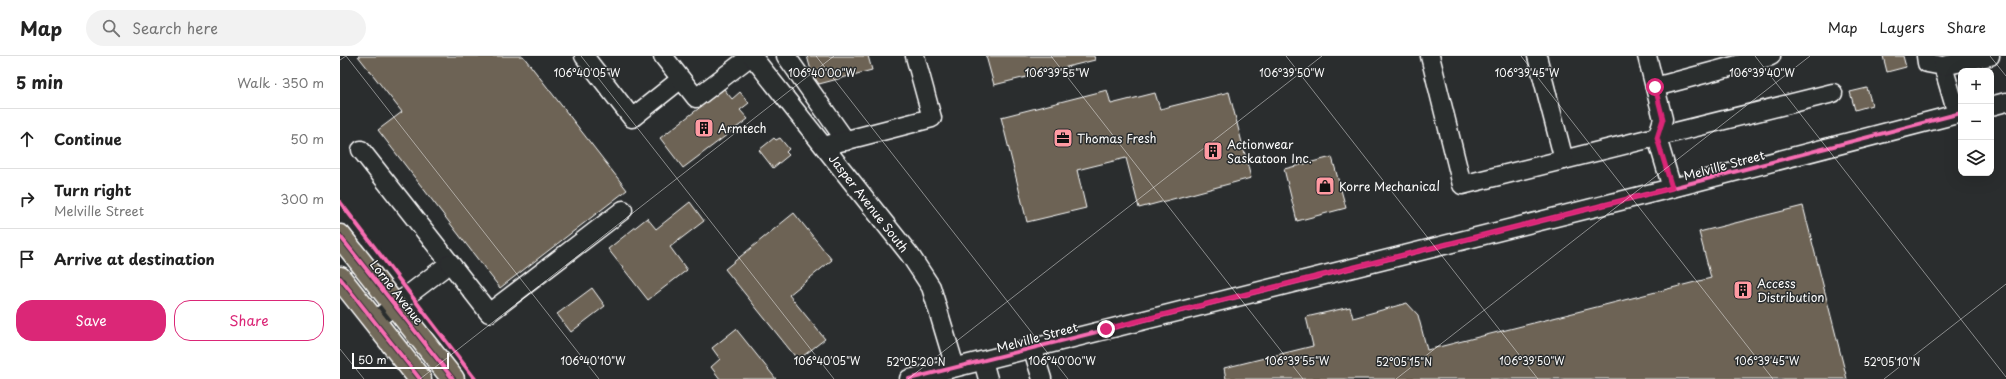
<!DOCTYPE html>
<html lang="en">
<head>
<meta charset="utf-8">
<style>
  :root { --surface:#fff; --page:#f2f2f2; --text:#222; --muted:#767676; --line:#e0e0e0; --accent:#db2777 }
  body { margin:0; font-family:"Playpen Sans",sans-serif; background:var(--page); color:var(--text) }
  .controls { position:absolute; right:12px; top:12px; display:grid; overflow:hidden; border-radius:8px; box-shadow:0 4px 16px #0002 }
  .controls button { width:36px; height:36px; display:grid; place-items:center; padding:0; border:0; border-bottom:1px solid var(--line); background:var(--surface); color:var(--text); font:20px sans-serif }
  .scale { position:absolute; left:12px; bottom:10px; width:97px; box-sizing:border-box; padding-left:4px; border:2px solid #fff; border-top:0; font-size:11px; line-height:14px; white-space:nowrap; color:#fff; -webkit-text-stroke:3px #2a2d2e; paint-order:stroke }
  .stop { position:absolute; width:12px; height:12px; margin:-9px; border:3px solid #db2777; border-radius:50%; background:#fff }
  .stop.end { background:#db2777; border-color:#fff; box-shadow:0 1px 4px #0008 }
  .list { margin:0; padding:0; list-style:none }
  h2 { display:flex; justify-content:space-between; align-items:center; height:52px; margin:0; padding:0 16px; font-size:17px }
  h2 small { font-size:13px; font-weight:400; color:var(--muted) }
  .list li { display:grid; grid-template-columns:26px 1fr auto; gap:12px; align-items:center; box-sizing:border-box; height:60px; padding:0 16px; border-top:1px solid var(--line) }
  .list b { display:block; font-size:15px; white-space:nowrap }
  .list p { margin:0; font-size:13px; white-space:nowrap; color:var(--muted) }
  .list em { font-size:13px; font-style:normal; color:var(--muted) }
  .actions { display:flex; gap:8px; padding:12px 16px }
  .actions a { flex:1; padding:9px 0; border:1px solid var(--accent); border-radius:16px; text-align:center; font-size:14px; color:var(--accent) }
  .actions .main { background:var(--accent); color:#fff }
  .icon { flex:none; width:22px; height:22px; fill:none; stroke:currentColor; stroke-width:2; stroke-linecap:round; stroke-linejoin:round }
  .map { position:relative; flex:none; width:1666px; height:323px; overflow:hidden }
  header { display:flex; align-items:center; gap:24px; box-sizing:border-box; height:56px; padding:0 20px; background:var(--surface); border-bottom:1px solid var(--line) }
  header strong { font-size:19px }
  nav { display:flex; gap:22px; margin-inline-start:auto; font-size:14px }
  .search { width:280px; height:36px; background:var(--page); display:flex; align-items:center; gap:10px; box-sizing:border-box; padding:0 14px; border-radius:22px; color:var(--muted); font-size:15px }
  main { display:flex }
  aside { flex:1; background:var(--surface) }
  .map>svg:first-child { display:block }
  .building { fill:#6d6454; stroke:#fff }
  .lines { fill:none; stroke-linecap:round; stroke-linejoin:round }
  .minor-casing { stroke:#fff; stroke-width:21 }
  .major-casing { stroke:#fff; stroke-width:25 }
  .minor { stroke:#2a2d2e; stroke-width:18 }
  .major { stroke:#726b5a; stroke-width:22 }
  .cycleway-casing { stroke:#2a2d2e; stroke-width:6 }
  .cycleway { stroke:#f96db3; stroke-width:4 }
  .route { stroke:#db2777; stroke-width:5 }
  .ticks { fill:none; stroke:#fff; stroke-width:1; stroke-opacity:0.45 }
  .labels { text-anchor:middle; dominant-baseline:central; stroke-width:3; stroke-linejoin:round; paint-order:stroke }
  .poi-label { font-size:12px; fill:#fff; stroke:#2a2d2e; text-anchor:start }
  .street-label { font-size:12px; fill:#fff; stroke:#2a2d2e }
  .ticks-label { font-size:10px; text-anchor:middle; fill:#fff; stroke:#2a2d2e; stroke-width:3; stroke-linejoin:round; paint-order:stroke }
</style>
</head>
<body>
<header>
<strong>Map</strong>
<div class="search"><svg class="icon" aria-label="search" viewBox="0 0 24 24"><circle cx="10" cy="10" r="6"/><path d="M15 15l6 6"/></svg>Search here</div>
<nav><a>Map</a><a>Layers</a><a>Share</a></nav>
</header>
<main>
<aside>
<h2>5 min<small>Walk · 350 m</small></h2>
<ul class="list">
<li><svg class="icon" aria-label="ahead" viewBox="0 0 24 24"><path d="M12 20V5M6 11l6-6 6 6"/></svg><div><b>Continue</b></div><em>50 m</em></li>
<li><svg class="icon" aria-label="right" viewBox="0 0 24 24"><path d="M7 20v-9h11M14 6l5 5-5 5"/></svg><div><b>Turn right</b><p>Melville Street</p></div><em>300 m</em></li>
<li><svg class="icon" aria-label="arrive" viewBox="0 0 24 24"><path d="M6 21V4h12l-3 4 3 4H6"/></svg><div><b>Arrive at destination</b></div></li>
</ul>
<div class="actions"><a class="main">Save</a><a>Share</a></div>
</aside>
<div class="map">
<svg width="1666" height="323" viewBox="0 0 1666 323">
  <rect width="100%" height="100%" fill="#2a2d2e"/>
  <filter id="ink" filterUnits="userSpaceOnUse"><feTurbulence type="fractalNoise" baseFrequency=".025" numOctaves="2"/><feDisplacementMap in="SourceGraphic" scale="8" xChannelSelector="R" yChannelSelector="G"/><feConvolveMatrix kernelMatrix="1 2 1 2 8 2 1 2 1" color-interpolation-filters="sRGB"/></filter>
  <g filter="url(#ink)">
    <g class="building">
      <path d="M18 0H183L287 134 160 232 38 74 62 56Z"/>
      <path d="M467 0H528L532 14 479 28 472 18Z"/>
      <path d="M646 0H754L755 4 654 29Z"/>
      <path d="M1543 0H1563L1566 11 1547 16Z"/>
      <path d="M1527 32 1532 49 1515 54 1510 36Z"/>
      <path d="M384 33 392 43 400 36 409 47 400 54 408 63 343 112 320 82Z"/>
      <path d="M767 34 771 48 815 37 820 53 889 36 911 122 799 152 786 102 737 114 746 152 687 166 661 61Z"/>
      <path d="M434 82 436 84 440 82 449 93 446 96 449 99 433 112 419 94Z"/>
      <path d="M992 101 1006 152 957 165 944 113Z"/>
      <path d="M350 146 364 165 330 191 347 214 308 244 268 193 307 162 316 173Z"/>
      <path d="M1463 150 1507 323H886L884 312 973 290 966 261 1010 251 1013 262 1067 247 1078 259 1087 294 1371 222 1359 176Z"/>
      <path d="M454 157 492 204 449 239 485 283 458 304 385 213Z"/>
      <path d="M252 232 265 250 231 276 217 258Z"/>
      <path d="M396 273 436 323H380L371 311 380 303 372 292Z"/>
    </g>
    <g class="lines">
      <defs>
        <g id="minor">
          <path d="M244 0 292 62 341 23"/>
          <path d="M323 0 356 42 411 0"/>
          <path d="M412 0 570 199 591 231 615 311"/>
          <path d="M446 0 506 85"/>
          <path d="M1090 0 1122 129 1493 37"/>
          <path d="M1197 0 1224 104"/>
          <path d="M1307 0 1323 63 1317 82 1332 132"/>
          <path d="M1586 0 1587 7 1603 10 1617 58"/>
          <path d="M1603 10 1650 0"/>
          <path d="M1315 31 1431 0"/>
          <path d="M1651 50 1666 46"/>
          <path d="M484 90 592 62 575 0"/>
          <path d="M21 94 110 207 34 265"/>
          <path d="M110 207 149 257 283 154"/>
          <path d="M692 291 702 323"/>
          <path d="M643 305 648 323"/>
          <path d="M569 323 1332 132 1621 57"/>
        </g>
        <g id="major">
          <path d="M0 180 113 323"/>
          <path d="M0 222 80 323"/>
        </g>
      </defs>
      <use href="#minor" class="minor-casing"/>
      <use href="#major" class="major-casing"/>
      <use href="#minor" class="minor"/>
      <use href="#major" class="major"/>
      <defs>
        <g id="cycleway">
          <path d="M0 146 135 323"/>
          <path d="M0 180 113 323"/>
          <path d="M0 222 80 323"/>
          <path d="M569 323 1332 132 1621 57"/>
        </g>
      </defs>
      <use href="#cycleway" class="cycleway-casing"/>
      <use href="#cycleway" class="cycleway"/>
    </g>
  </g>
  <g class="lines" filter="url(#ink)">
    <path class="route" d="M766 273 1332 132 1317 82 1323 63 1315 31"/>
  </g>
  <path class="ticks" d="M6 0 259 323M241 0 494 323M476 0 728 323M711 0 963 323M946 0 1198 323M1181 0 1433 323M1415 0 1666 321M1650 0 1666 20M0 4 6 0M0 293 24 323M80 323 494 0M568 323 982 0M1056 323 1470 0M1544 323 1666 228"/>
  <defs>
    <symbol id="building-square" viewBox="-11 -11 22 22"><rect x="-9" y="-9" width="18" height="18" rx="4" fill="#ff9aa2" stroke="#2a2d2e"/><path d="M-4-6H4V6H1V3H-1V6H-4ZM-2.5-4.3h1.7v1.8h-1.7ZM.8-4.3h1.7v1.8H.8ZM-2.5-1h1.7V.8h-1.7ZM.8-1h1.7V.8H.8Z" fill="#111"/></symbol>
    <symbol id="office-square" viewBox="-11 -11 22 22"><rect x="-9" y="-9" width="18" height="18" rx="4" fill="#ff9aa2" stroke="#2a2d2e"/><path d="M-6-3h4V-5.5h4V-3h4V5H-6ZM-1-4.5V-3h2v-1.5ZM-6 0V1H6V0Z" fill="#111"/></symbol>
    <symbol id="shop-square" viewBox="-11 -11 22 22"><rect x="-9" y="-9" width="18" height="18" rx="4" fill="#ff9aa2" stroke="#2a2d2e"/><path d="M-5-2.5h2.3a2.7 3.5 0 0 1 5.4 0H5L5.5 6h-11ZM-1.5-2.5h3a1.5 2.3 0 0 0-3 0Z" fill="#111"/></symbol>
  </defs>
  <g fill-rule="evenodd">
    <use href="#building-square" x="353" y="61" width="22" height="22"/>
    <use href="#office-square" x="712" y="71" width="22" height="22"/>
    <use href="#building-square" x="862" y="84" width="22" height="22"/>
    <use href="#shop-square" x="974" y="119" width="22" height="22"/>
    <use href="#building-square" x="1392" y="223" width="22" height="22"/>
  </g>
  <g class="labels">
    <g class="poi-label">
      <text x="378" y="72">Armtech</text>
      <text x="737" y="82">Thomas Fresh</text>
      <text x="887" y="88">Actionwear<tspan x="887" dy="14">Saskatoon Inc.</tspan></text>
      <text x="999" y="130">Korre Mechanical</text>
      <text x="1417" y="227">Access<tspan x="1417" dy="14">Distribution</tspan></text>
    </g>
    <g class="street-label">
      <text transform="translate(1384 109) rotate(-15)">Melville Street</text>
      <text transform="translate(529 147) rotate(52)">Jasper Avenue South</text>
      <text transform="translate(57 236) rotate(52)">Lorne Avenue</text>
      <text transform="translate(697 281) rotate(-15)">Melville Street</text>
    </g>
  </g>
  <g class="ticks-label">
    <text x="247" y="21">106°40'05"W</text>
    <text x="952" y="21">106°39'50"W</text>
    <text x="1422" y="21">106°39'40"W</text>
    <text x="482" y="21">106°40'00"W</text>
    <text x="717" y="21">106°39'55"W</text>
    <text x="1187" y="21">106°39'45"W</text>
    <text x="253" y="309">106°40'10"W</text>
    <text x="487" y="309">106°40'05"W</text>
    <text x="722" y="309">106°40'00"W</text>
    <text x="957" y="309">106°39'55"W</text>
    <text x="1192" y="309">106°39'50"W</text>
    <text x="1427" y="309">106°39'45"W</text>
    <text x="576" y="310">52°05'20"N</text>
    <text x="1064" y="310">52°05'15"N</text>
    <text x="1552" y="310">52°05'10"N</text>
  </g>
</svg>
<div class="controls">
<button>+</button>
<button>−</button>
<button><svg class="icon" aria-label="layers" viewBox="0 0 24 24"><path d="M12 4l9 5-9 5-9-5zM3 14l9 5 9-5"/></svg></button>
</div>
<div class="scale">50 m</div>
<div class="stop" style="left:1315px;top:31px"></div>
<div class="stop end" style="left:766px;top:273px"></div>
</div>
</main>
</body>
</html>
